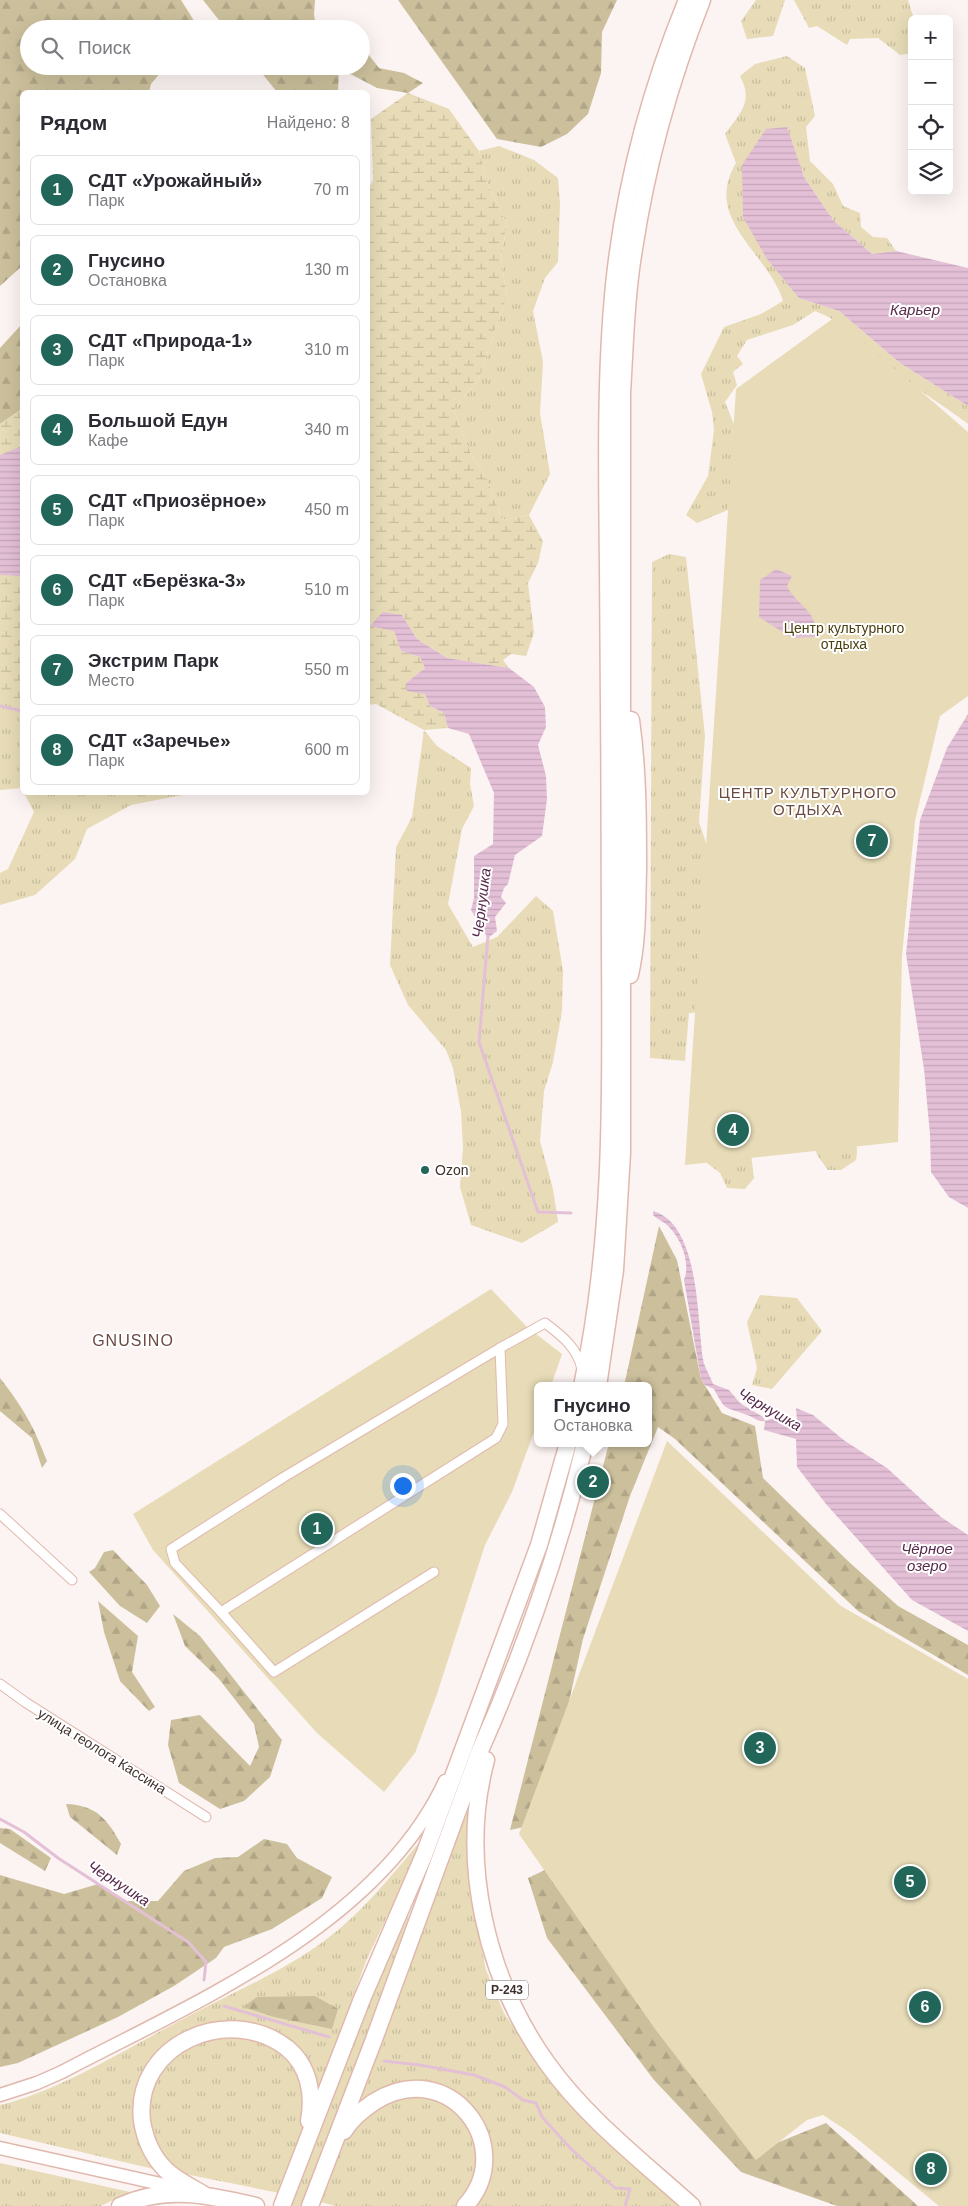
<!DOCTYPE html>
<html lang="ru">
<head>
<meta charset="utf-8">
<style>
  :root { --surface:#fff; --page:#f7f7f7; --text:#2b2b33; --muted:#7c7c81; --line:#e1e1e2; --accent:#216658 }
  body { margin:0; font-family:Arial,sans-serif; background:var(--page); color:var(--text) }
  .controls { position:absolute; right:15px; top:15px; display:grid; overflow:hidden; border-radius:8px; box-shadow:0 5px 20px #0002 }
  .controls button { width:45px; height:45px; display:grid; place-items:center; padding:0; border:0; border-bottom:1px solid var(--line); background:var(--surface); color:var(--text); font:25px sans-serif }
  .you { position:absolute; left:402px; top:1485px; width:18px; height:18px; margin:-12px; border:4px solid #fff; border-radius:50%; background:#1a73e8; box-shadow:0 0 0 8px #1a73e833 }
  .badge { display:grid; place-items:center; width:32px; height:32px; border-radius:50%; background:var(--accent); color:#fff; font-size:16px; font-weight:700 }
  .pin { position:absolute; translate:-50% -50%; border:2px solid #fff; box-shadow:0 1px 5px #0006 }
  .popup { position:absolute; left:534px; top:1382px; width:118px; height:65px; box-sizing:border-box; display:grid; place-content:center; border-radius:8px; background:var(--surface); filter:drop-shadow(0 1px 4px #0005); font-size:16px; white-space:nowrap; color:var(--muted) }
  .popup b { font-size:19px; color:var(--text) }
  .popup::after { content:''; position:absolute; left:50%; top:100%; margin-left:-10px; border:10px solid transparent; border-top-color:var(--surface) }
  .list { margin:0; padding:0; list-style:none }
  h2 { display:flex; justify-content:space-between; align-items:center; height:65px; margin:0; padding:0 20px; font-size:21px }
  h2 small { font-size:16px; font-weight:400; color:var(--muted) }
  .list li { display:grid; grid-template-columns:32px 1fr auto; gap:15px; align-items:center; box-sizing:border-box; height:70px; margin:0 10px 10px; padding:0 10px; border:1px solid var(--line); border-radius:8px }
  .list b { display:block; font-size:19px; white-space:nowrap }
  .list p { margin:0; font-size:16px; white-space:nowrap; color:var(--muted) }
  .list em { font-size:16px; font-style:normal; color:var(--muted) }
  .icon { flex:none; width:28px; height:28px; fill:none; stroke:currentColor; stroke-width:2; stroke-linecap:round; stroke-linejoin:round }
  .map { position:relative; flex:none; width:968px; height:2206px; overflow:hidden }
  .search { position:absolute; background:var(--surface); box-shadow:0 5px 20px #0002; left:20px; top:20px; width:350px; height:55px; display:flex; align-items:center; gap:12px; box-sizing:border-box; padding:0 18px; border-radius:28px; color:var(--muted); font-size:19px }
  .panel { position:absolute; background:var(--surface); box-shadow:0 5px 20px #0002; left:20px; top:90px; width:350px; height:705px; border-radius:8px }
  .map>svg:first-child { display:block }
  .grass { fill:url(#grass-tufts) }
  .forest { fill:url(#forest-firs) }
  .wetland { fill:url(#wetland-marsh) }
  .green { fill:#e7dcb7 }
  .water { fill:url(#water-rules) }
  .lines { fill:none; stroke-linecap:round; stroke-linejoin:round }
  .stream { stroke:#e4c0d7; stroke-width:3 }
  .street-casing { stroke:#e0b9ae; stroke-width:11 }
  .secondary-casing { stroke:#e0b9ae; stroke-width:15 }
  .highway-casing { stroke:#e0b9ae; stroke-width:19 }
  .street { stroke:#fff; stroke-width:9 }
  .secondary { stroke:#fff; stroke-width:12 }
  .highway { stroke:#fff; stroke-width:16 }
  .poi-dot { fill:#216658; stroke:#fff; stroke-width:2 }
  .labels { text-anchor:middle; dominant-baseline:central; stroke-width:4; stroke-linejoin:round; paint-order:stroke }
  .shield { fill:#fff; stroke:#796e6b; stroke-width:1 }
  .shield-label { font-size:12px; font-weight:bold; fill:#3f302c }
  .park-label { font-size:14px; fill:#4b3e10; stroke:#fff }
  .poi-label { font-size:14px; fill:#3f302c; stroke:#fff; text-anchor:start }
  .street-label { font-size:14px; fill:#3f302c; stroke:#fff }
  .water-label { font-size:15px; font-style:italic; fill:#562849; stroke:#fff }
  .neighbourhood-label { font-size:15px; letter-spacing:1px; fill:#6b4a41; stroke:#fff }
  .quarter-label { font-size:16px; letter-spacing:1px; fill:#6b4a41; stroke:#fff }
</style>
</head>
<body>
<div class="map">
<svg width="968" height="2206" viewBox="0 0 968 2206">
  <defs>
    <pattern id="grass-tufts" width="24" height="20" patternUnits="userSpaceOnUse" patternTransform="scale(1.25)"><rect width="24" height="20" fill="#e7dcb7"/><path d="M3 7l-1-3M5 7V3M7 7l1-3M15 17l-1-3M17 17v-4M19 17l1-3" fill="none" stroke="#c7bd9e"/></pattern>
    <pattern id="forest-firs" width="22" height="20" patternUnits="userSpaceOnUse" patternTransform="scale(1.25)"><rect width="22" height="20" fill="#ccc09c"/><path d="M5 1l3.5 6h-7zM16 11l3.5 6h-7z" fill="#b0a587"/></pattern>
    <pattern id="wetland-marsh" width="20" height="14" patternUnits="userSpaceOnUse" patternTransform="scale(1.25)"><rect width="20" height="14" fill="#e7dcb7"/><path d="M1 5h8M5 5V1M11 12h8M15 12V8" fill="none" stroke="#c7bd9e"/></pattern>
    <pattern id="water-rules" width="6" height="5" patternUnits="userSpaceOnUse" patternTransform="scale(1.25)"><rect width="6" height="5" fill="#e4c0d7"/><path d="M0 2.5h6" fill="none" stroke="#c5a5b9"/></pattern>
  </defs>
  <rect width="100%" height="100%" fill="#fcf4f2"/>
  <g class="grass">
    <path d="M756 0H785L773 36 747 39 741 21Z"/>
    <path d="M794 0H908L914 19H912V53L900 55 878 38 850 39 847 45 817 26 809 28Z"/>
    <path d="M787 56 805 68 815 116 806 127 810 161 833 184 843 206 860 213 861 227 873 237 887 238 896 251 872 254 833 220 804 177 786 127 799 298 839 311 900 363 968 406V424C946 407 923 393 901 377 872 354 851 324 815 311L793 325 747 340 737 356 743 364 733 372 737 385 725 402 737 432 735 507 697 523 686 515 708 476 714 430 712 412 701 374 724 327 761 314 783 301C768 252 702 220 736 163L725 134C740 113 754 102 740 76L755 64Z"/>
    <path d="M499 146 534 160 558 178 560 204 558 262 545 278 533 311 543 362 540 413 550 474 529 515 502 520 490 486 470 452 454 410 479 379 495 329 507 297 501 258 507 224 488 186 479 151Z"/>
    <path d="M669 554 686 557 705 736 699 822 713 864 727 1011 689 1013 685 1061 650 1058 652 562Z"/>
    <path d="M0 699H22V788L0 790Z"/>
    <path d="M424 730 437 746 471 768 470 784 474 806 462 829 448 904 473 947 497 937 536 896 553 911 563 971 562 1011 553 1062 544 1091 540 1141 553 1189 558 1222 522 1243 471 1225 460 1187 463 1147 461 1111 453 1068 446 1050 408 1005 390 965 396 847 412 817Z"/>
    <path d="M24 793H193L131 805 87 829 75 859 35 895 0 905V873L8 869 34 812Z"/>
    <path d="M786 1063 842 1085C850 1104 860 1141 856 1160L841 1170H828L817 1155 813 1132 783 1127 751 1153 754 1178 745 1189 727 1188 720 1173 707 1163 690 1111 703 1110 719 1143 746 1144 751 1090Z"/>
    <path d="M760 1295 797 1298 822 1331 772 1389 752 1385 757 1368 747 1322Z"/>
    <path d="M468 1807 469 1887 486 1970 504 2013 551 2083 583 2118 681 2206H473L491 2161 451 2091C409 2068 386 2092 351 2115L390 2019Z"/>
    <path d="M427 1833 366 1961 317 2096 300 2054 219 2024 143 2077 158 2170 0 2133V2105C58 2092 131 2046 185 2018 233 1992 285 1971 328 1938 366 1909 396 1870 427 1833Z"/>
    <path d="M409 1915 392 1974 303 2206H288L380 1974Z"/>
    <path d="M224 2033 261 2039 292 2062 303 2084 305 2120 302 2136 279 2193 185 2174 174 2170 153 2140 147 2105 163 2066 192 2044Z"/>
    <path d="M419 2092 457 2110 475 2138 477 2174 458 2206H336L316 2201C330 2172 341 2127 372 2110 386 2102 404 2098 419 2092Z"/>
    <path d="M0 2163 130 2192 101 2206H0Z"/>
  </g>
  <g class="forest">
    <path d="M0 0H181L198 27 29 29V66H166L151 84 149 92H22V266L0 286Z"/>
    <path d="M203 0H315L314 15 316 26 349 29H226Z"/>
    <path d="M398 0H617L602 32 601 73 588 114 567 134 541 147 497 139Z"/>
    <path d="M361 45 379 68 404 73 423 83 408 93 377 88 339 68 338 92H277L256 66H361Z"/>
    <path d="M22 324V409L0 424V348Z"/>
    <path d="M659 1226 677 1260 701 1379 722 1413 755 1426 763 1478 848 1561 898 1606 968 1645V1675L858 1611 675 1439 658 1427 630 1496 583 1639 542 1823 510 1830 609 1443H648V1386H624Z"/>
    <path d="M0 1378C24 1409 33 1425 47 1461L42 1468 32 1438 0 1411Z"/>
    <path d="M113 1550 147 1585 160 1606 147 1623 120 1606 89 1572 95 1568 104 1552Z"/>
    <path d="M98 1601 138 1636 132 1672 155 1707 149 1711 120 1681 104 1632Z"/>
    <path d="M173 1614 200 1636 282 1740 270 1777 244 1801 220 1809 179 1783 168 1745 171 1720 200 1715 250 1766 259 1747 254 1724 219 1679 185 1646Z"/>
    <path d="M66 1804C96 1805 107 1819 121 1844L117 1855 70 1817Z"/>
    <path d="M0 1828 10 1829 51 1858 45 1871 0 1843Z"/>
    <path d="M264 1839 287 1844 297 1858 332 1877 322 1898 272 1929 224 1947 216 1958 174 1986 118 2017 18 2063 0 2067V1875L64 1894 98 1884 124 1901H158L184 1871 215 1858 238 1857Z"/>
    <path d="M547 1869 740 2126 779 2142 826 2123 918 2206H837L741 2172 654 2080 547 1938 528 1878Z"/>
    <path d="M315 1996 338 2009 332 2029 274 2017 243 2007 257 1997Z"/>
  </g>
  <g class="wetland">
    <path d="M408 93 449 109 479 151 488 186 507 224 501 258 507 297 495 329 479 379 454 410 470 452 490 486 502 520 529 515 543 541 538 563 528 583 534 633 526 656 511 654 503 660 509 668 447 658 417 639 402 615 394 631 401 651 420 657 425 668 406 683 425 694 430 706 444 713 448 728 424 730 376 704 368 705V190L373 180 371 119Z"/>
    <path d="M22 409V699H0V424Z"/>
  </g>
  <g class="green">
    <path d="M835 317 968 432V696L940 716 915 821 902 956 898 1142 685 1165 736 389Z"/>
    <path d="M491 1289 527 1327 562 1354 551 1386H538V1421L512 1492 485 1545 437 1694 415 1753 384 1792 317 1733 153 1550 133 1514Z"/>
    <path d="M667 1441 841 1606 968 1679V2206H939L849 2132 823 2115 807 2120 756 2160 655 2029 519 1834Z"/>
  </g>
  <g class="water">
    <path d="M787 127 804 177 833 220 872 254 896 251 968 268V406L900 363 839 311 799 298 767 259 743 217 742 165 766 129Z"/>
    <path d="M22 446V576L0 575V455Z"/>
    <path d="M776 569 792 576 787 586C797 606 819 612 816 637L792 638 759 617 760 580Z"/>
    <path d="M383 612 402 615 417 639 447 658 509 668 534 687 545 707 546 727 538 745 546 776 547 799 542 836 515 855 508 884 504 888 501 897 506 903 495 917 497 931 488 938 471 910 474 898V856L493 844 494 793 469 734 448 728 444 713 430 706 425 694 407 691 406 683 425 668 420 657 401 651 394 631 370 626Z"/>
    <path d="M968 714V1208L949 1197 931 1172 930 1135 924 1069 906 954 920 820 947 748Z"/>
    <path d="M653 1211C700 1224 697 1320 703 1359 704 1367 710 1375 713 1384L729 1390 740 1403 763 1417 765 1421 777 1417 788 1425 797 1420 796 1408 813 1415 845 1441 887 1468 941 1517 968 1535V1631L912 1600 826 1504 797 1467 796 1439 764 1430 765 1421C757 1422 754 1417 747 1415 724 1406 726 1412 714 1389L705 1385 701 1379 684 1280C691 1263 681 1239 669 1227 665 1222 658 1220 653 1215Z"/>
  </g>
  <g class="lines">
    <g class="stream">
      <path d="M0 706 22 711"/>
      <path d="M488 936 479 1042 538 1212 571 1213"/>
      <path d="M0 1819 24 1832 58 1858 188 1942 206 1962 204 1980"/>
      <path d="M224 2006 329 2037"/>
      <path d="M384 2061 420 2065 474 2075 505 2087 523 2100 536 2103 542 2117 572 2150 615 2188 630 2189 625 2206"/>
    </g>
    <defs>
      <g id="street">
        <path d="M0 1514 72 1580"/>
        <path d="M434 1572 274 1672 221 1612 496 1438 503 1424 500 1348 545 1323C561 1335 577 1347 582 1369"/>
        <path d="M221 1612 175 1563 171 1549 284 1477 500 1348"/>
        <path d="M0 1684 25 1702 206 1817"/>
      </g>
      <g id="secondary">
        <path d="M0 2095 37 2083 62 2072C195 2002 378 1926 445 1781"/>
        <path d="M0 2148 183 2189"/>
      </g>
      <g id="highway">
        <path d="M630 975C638 939 637 905 638 869 638 819 638 770 631 720"/>
        <path d="M582 1386C613 1243 611 1097 610 952 610 823 609 695 608 566 607 473 605 378 614 285 624 189 650 90 687 0"/>
        <path d="M598 1386 615 1270 622 1153V393C625 345 626 296 634 249 647 163 670 81 702 0"/>
        <path d="M486 1760C459 1861 486 1978 547 2063 586 2118 642 2161 692 2206"/>
        <path d="M344 2131C351 2119 362 2110 374 2102 450 2054 519 2148 465 2206"/>
        <path d="M203 2194C190 2186 175 2180 165 2169 152 2156 145 2139 142 2121 133 2044 229 2003 287 2048 309 2066 314 2094 309 2121"/>
        <path d="M120 2206C166 2185 209 2195 256 2206"/>
        <path d="M282 2206 362 1999 424 1855 480 1704 539 1545 568 1443"/>
        <path d="M310 2206 373 2042 479 1753C523 1654 560 1549 585 1443"/>
      </g>
    </defs>
    <use href="#street" class="street-casing"/>
    <use href="#secondary" class="secondary-casing"/>
    <use href="#highway" class="highway-casing"/>
    <use href="#street" class="street"/>
    <use href="#secondary" class="secondary"/>
    <use href="#highway" class="highway"/>
  </g>
  <circle class="poi-dot" cx="425" cy="1170" r="5"/>
  <g class="labels">
    <rect class="shield" x="486" y="1980.5" width="42" height="19" rx="4"/>
    <g class="shield-label">
      <text x="507" y="1990">Р-243</text>
    </g>
    <g class="park-label">
      <text x="844" y="628">Центр культурного<tspan x="844" dy="16">отдыха</tspan></text>
    </g>
    <g class="poi-label">
      <text x="435" y="1170">Ozon</text>
    </g>
    <g class="street-label">
      <text transform="translate(102 1751) rotate(32)">улица геолога Кассина</text>
    </g>
    <g class="water-label">
      <text x="915" y="309">Карьер</text>
      <text transform="translate(481 903) rotate(-83)">Чернушка</text>
      <text transform="translate(770 1409) rotate(30)">Чернушка</text>
      <text x="927" y="1548">Чёрное<tspan x="927" dy="17">озеро</tspan></text>
      <text transform="translate(119 1883) rotate(33)">Чернушка</text>
    </g>
    <g class="neighbourhood-label">
      <text x="808" y="792">ЦЕНТР КУЛЬТУРНОГО<tspan x="808" dy="17">ОТДЫХА</tspan></text>
    </g>
    <g class="quarter-label">
      <text x="133" y="1340">GNUSINO</text>
    </g>
  </g>
</svg>
<div class="controls">
<button>+</button>
<button>−</button>
<button><svg class="icon" aria-label="locate" viewBox="0 0 24 24"><circle cx="12" cy="12" r="6"/><path d="M12 2v4M12 18v4M2 12h4M18 12h4"/></svg></button>
<button><svg class="icon" aria-label="layers" viewBox="0 0 24 24"><path d="M12 4l9 5-9 5-9-5zM3 14l9 5 9-5"/></svg></button>
</div>
<div class="you"></div>
<div class="pin badge" style="left:317px;top:1529px">1</div>
<div class="pin badge" style="left:593px;top:1482px">2</div>
<div class="popup"><b>Гнусино</b>Остановка</div>
<div class="pin badge" style="left:760px;top:1748px">3</div>
<div class="pin badge" style="left:733px;top:1130px">4</div>
<div class="pin badge" style="left:910px;top:1882px">5</div>
<div class="pin badge" style="left:925px;top:2007px">6</div>
<div class="pin badge" style="left:872px;top:841px">7</div>
<div class="pin badge" style="left:931px;top:2169px">8</div>
<div class="search"><svg class="icon" aria-label="search" viewBox="0 0 24 24"><circle cx="10" cy="10" r="6"/><path d="M15 15l6 6"/></svg>Поиск</div>
<section class="panel">
<h2>Рядом<small>Найдено: 8</small></h2>
<ul class="list">
<li><span class="badge">1</span><div><b>СДТ «Урожайный»</b><p>Парк</p></div><em>70 m</em></li>
<li><span class="badge">2</span><div><b>Гнусино</b><p>Остановка</p></div><em>130 m</em></li>
<li><span class="badge">3</span><div><b>СДТ «Природа-1»</b><p>Парк</p></div><em>310 m</em></li>
<li><span class="badge">4</span><div><b>Большой Едун</b><p>Кафе</p></div><em>340 m</em></li>
<li><span class="badge">5</span><div><b>СДТ «Приозёрное»</b><p>Парк</p></div><em>450 m</em></li>
<li><span class="badge">6</span><div><b>СДТ «Берёзка-3»</b><p>Парк</p></div><em>510 m</em></li>
<li><span class="badge">7</span><div><b>Экстрим Парк</b><p>Место</p></div><em>550 m</em></li>
<li><span class="badge">8</span><div><b>СДТ «Заречье»</b><p>Парк</p></div><em>600 m</em></li>
</ul>
</section>
</div>
</body>
</html>
